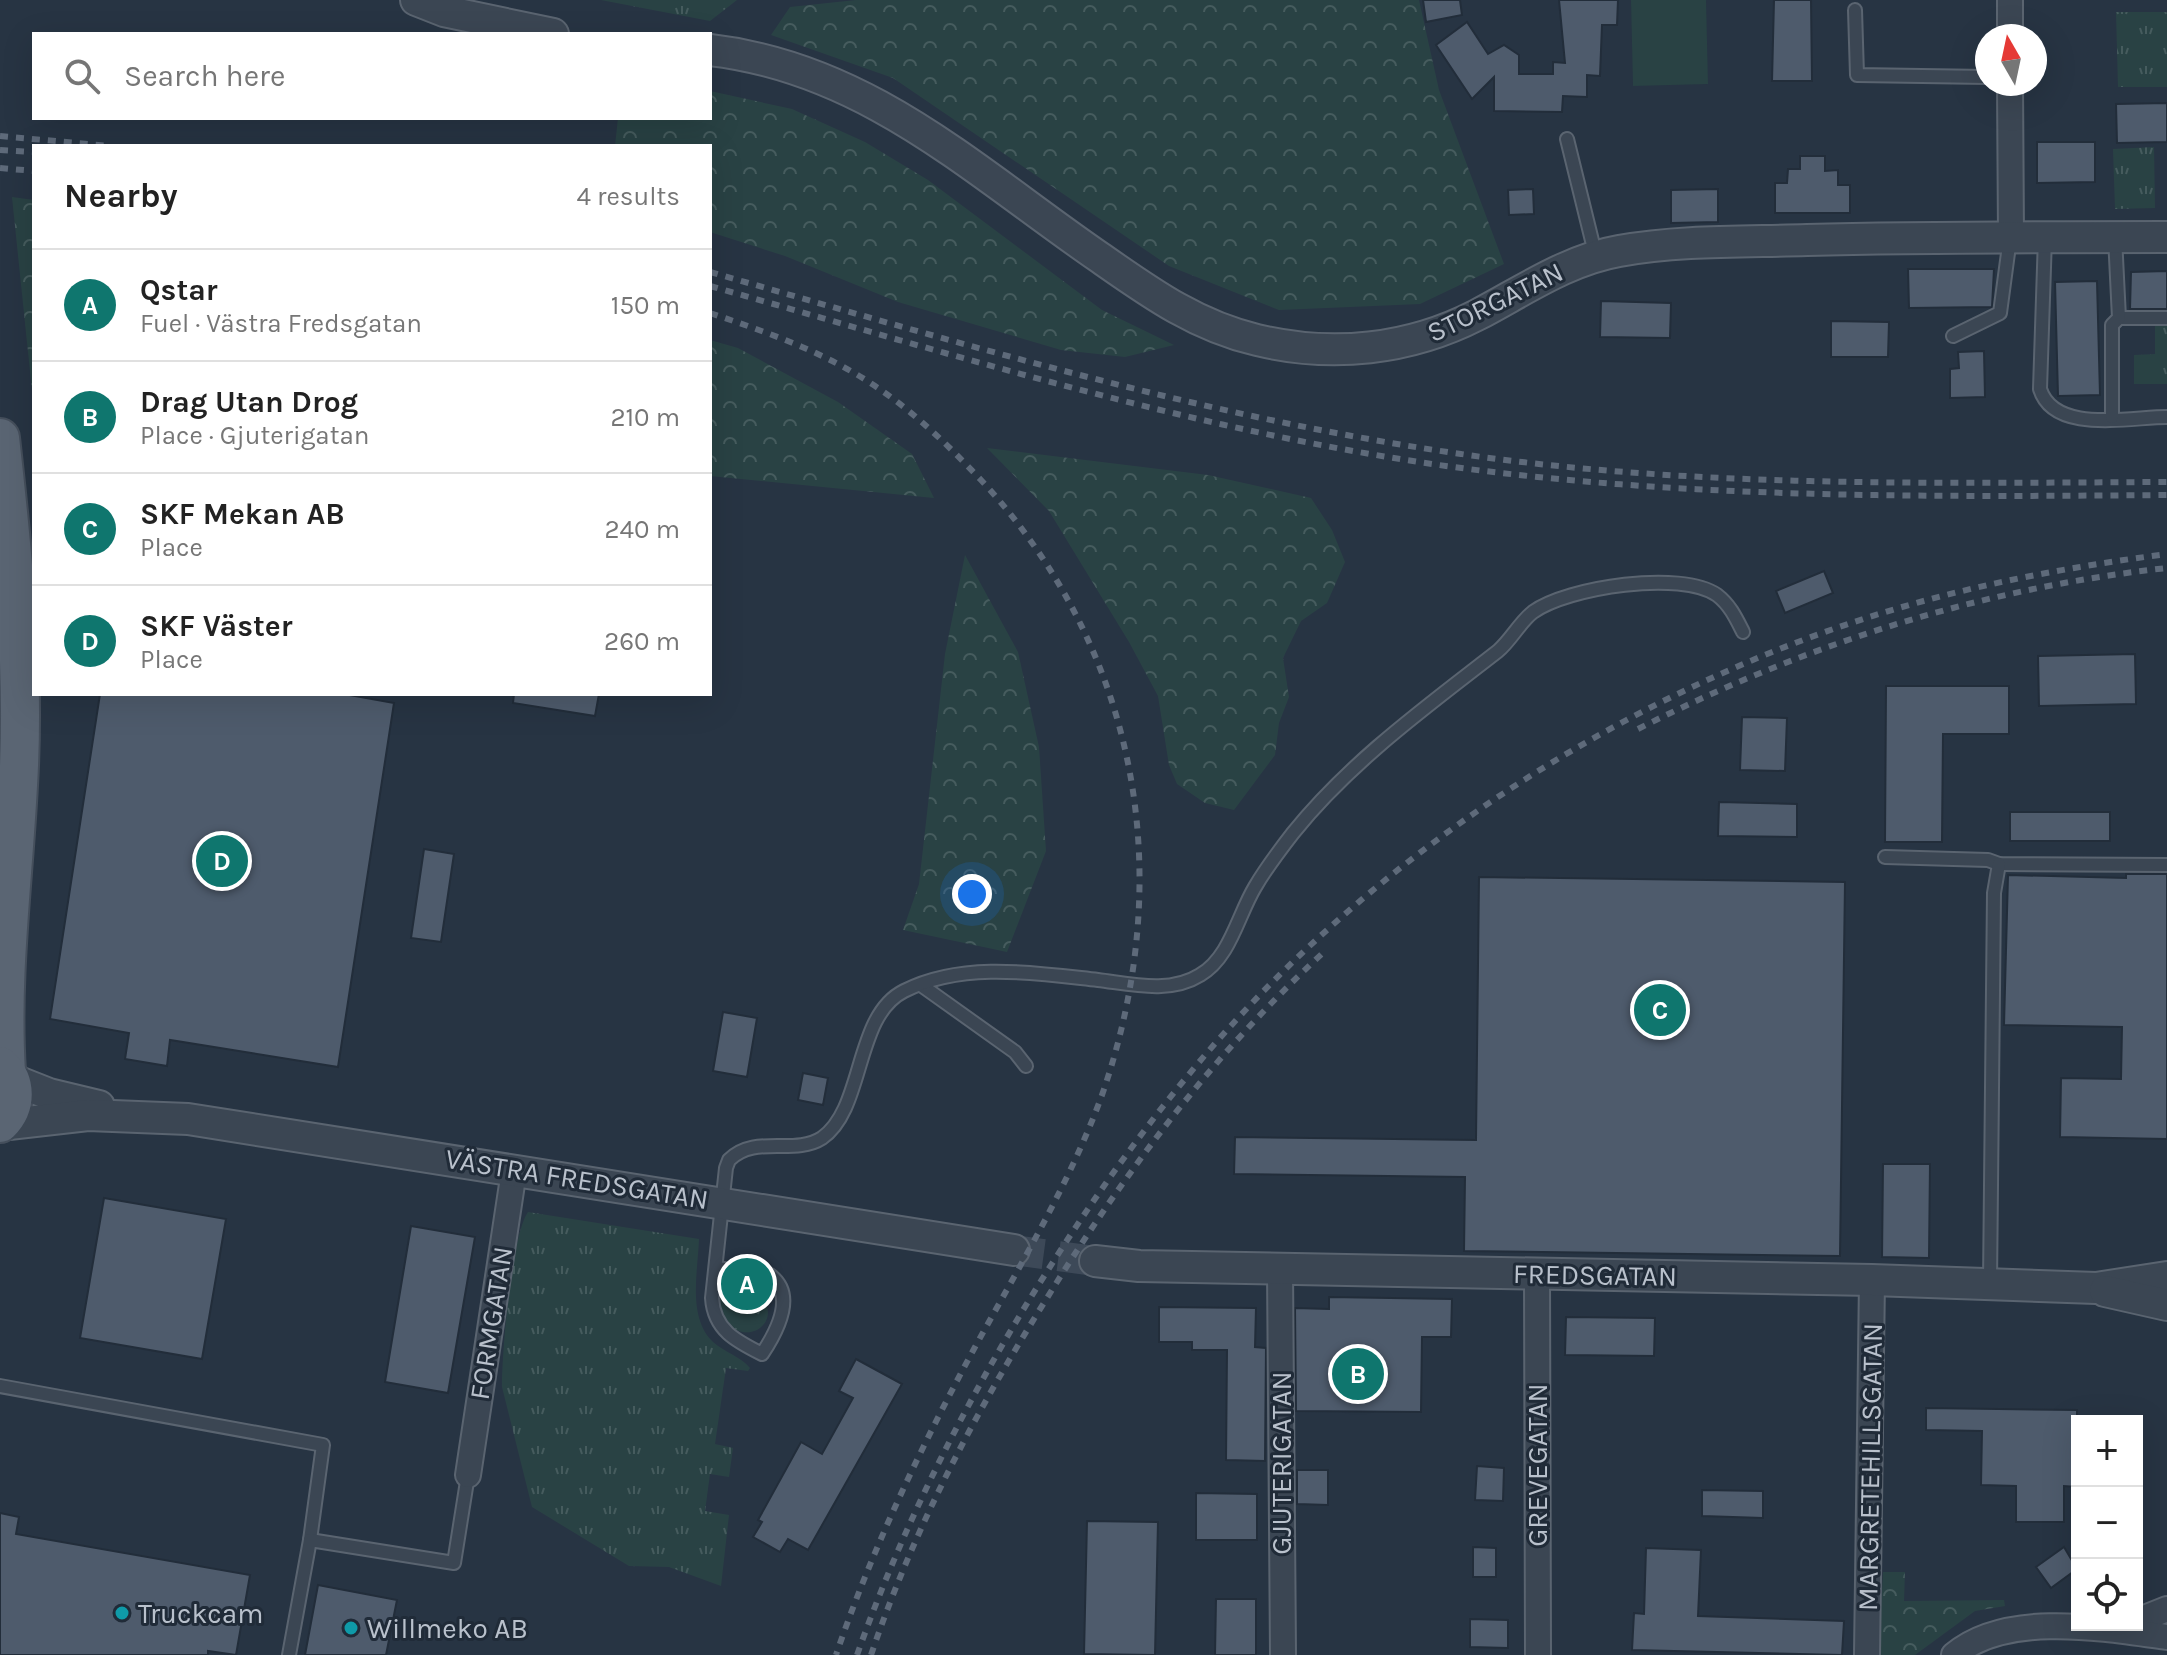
<!DOCTYPE html>
<html lang="en">
<head>
<meta charset="utf-8">
<style>
  :root { --surface:#fff; --page:#f2f2f2; --text:#222; --muted:#767676; --line:#e0e0e0; --accent:#0f766e }
  body { margin:0; font-family:Karla,sans-serif; background:var(--page); color:var(--text) }
  .controls { position:absolute; right:24px; bottom:24px; display:grid; overflow:hidden; border-radius:0px; box-shadow:0 8px 32px #0002 }
  .controls button { width:72px; height:72px; display:grid; place-items:center; padding:0; border:0; border-bottom:2px solid var(--line); background:var(--surface); color:var(--text); font:40px sans-serif }
  .compass { position:absolute; left:1975px; top:24px; width:72px; height:72px; border-radius:50%; background:var(--surface); box-shadow:0 8px 32px #0002; rotate:351deg }
  .you { position:absolute; left:972px; top:894px; width:28px; height:28px; margin:-20px; border:6px solid #fff; border-radius:50%; background:#1a73e8; box-shadow:0 0 0 12px #1a73e833 }
  .badge { display:grid; place-items:center; width:52px; height:52px; border-radius:50%; background:var(--accent); color:#fff; font-size:26px; font-weight:700 }
  .pin { position:absolute; translate:-50% -50%; border:4px solid #fff; box-shadow:0 2px 8px #0006 }
  .list { margin:0; padding:0; list-style:none }
  h2 { display:flex; justify-content:space-between; align-items:center; height:104px; margin:0; padding:0 32px; font-size:34px }
  h2 small { font-size:26px; font-weight:400; color:var(--muted) }
  .list li { display:grid; grid-template-columns:52px 1fr auto; gap:24px; align-items:center; box-sizing:border-box; height:112px; padding:0 32px; border-top:2px solid var(--line) }
  .list b { display:block; font-size:30px; white-space:nowrap }
  .list p { margin:0; font-size:26px; white-space:nowrap; color:var(--muted) }
  .list em { font-size:26px; font-style:normal; color:var(--muted) }
  .icon { flex:none; width:44px; height:44px; fill:none; stroke:currentColor; stroke-width:2; stroke-linecap:round; stroke-linejoin:round }
  .map { position:relative; flex:none; width:2167px; height:1655px; overflow:hidden }
  .search { position:absolute; background:var(--surface); box-shadow:0 8px 32px #0002; left:32px; top:32px; width:680px; height:88px; display:flex; align-items:center; gap:20px; box-sizing:border-box; padding:0 28px; border-radius:0px; color:var(--muted); font-size:30px }
  .panel { position:absolute; background:var(--surface); box-shadow:0 8px 32px #0002; left:32px; top:144px; width:680px; height:552px; border-radius:0px }
  .map>svg:first-child { display:block }
  .grass { fill:url(#grass-tufts) }
  .forest { fill:url(#forest-crowns) }
  .garden { fill:#294244 }
  .building { fill:#4e5b6c; stroke:#222d3a; stroke-width:2 }
  .lines { fill:none; stroke-linecap:round; stroke-linejoin:round }
  .tertiary-tunnel { stroke:#3d4958; stroke-width:30; stroke-dasharray:30 15; stroke-linecap:butt }
  .service-casing { stroke:#5a6470; stroke-width:16 }
  .minor-casing { stroke:#5a6470; stroke-width:28 }
  .tertiary-casing { stroke:#5a6470; stroke-width:34 }
  .primary-casing { stroke:#454f5c; stroke-width:42 }
  .service { stroke:#3b4653; stroke-width:12 }
  .minor { stroke:#3b4653; stroke-width:24 }
  .tertiary { stroke:#3b4653; stroke-width:30 }
  .primary { stroke:#5a6573; stroke-width:38 }
  .rail { stroke:#5e6a7a; stroke-width:6; stroke-dasharray:8 8; stroke-linecap:butt }
  .culture-dot { fill:#0f9aa8; stroke:#202b38; stroke-width:3 }
  .labels { text-anchor:middle; dominant-baseline:central; stroke-width:6; stroke-linejoin:round; paint-order:stroke }
  .street-label { font-size:28px; fill:#b9c1cc; stroke:#202b38 }
  .poi-label { font-size:28px; fill:#b9c1cc; stroke:#202b38; text-anchor:start }
</style>
</head>
<body>
<div class="map">
<svg width="2167" height="1655" viewBox="0 0 2167 1655">
  <defs>
    <pattern id="grass-tufts" width="24" height="20" patternUnits="userSpaceOnUse" patternTransform="scale(2)"><rect width="24" height="20" fill="#294244"/><path d="M3 7l-1-3M5 7V3M7 7l1-3M15 17l-1-3M17 17v-4M19 17l1-3" fill="none" stroke="#465c5e"/></pattern>
    <pattern id="forest-crowns" width="20" height="18" patternUnits="userSpaceOnUse" patternTransform="scale(2)"><rect width="20" height="18" fill="#294244"/><path d="M2 6a3 3 0 1 1 6 0M12 15a3 3 0 1 1 6 0" fill="none" stroke="#465c5e"/></pattern>
  </defs>
  <rect width="100%" height="100%" fill="#273443"/>
  <g class="grass">
    <path d="M601 0H737L710 21Z"/>
    <path d="M2116 12H2167V87H2118Z"/>
    <path d="M2154 147 2155 208 2115 209 2113 149Z"/>
    <path d="M2155 322H2167V384H2134V355L2155 354Z"/>
    <path d="M528 1212 699 1239C698 1271 687 1317 713 1342 724 1352 740 1356 750 1368L748 1371 726 1368 715 1444 733 1448 729 1477 710 1474 705 1511 729 1515 721 1586 669 1567 629 1566 532 1507 502 1387C502 1353 511 1237 528 1212Z"/>
    <path d="M718 1289 762 1297C788 1331 720 1359 718 1289Z"/>
  </g>
  <g class="forest">
    <path d="M856 0H1419L1439 90 1504 264 1420 304 1279 310 1169 266 893 78 771 35 790 7Z"/>
    <path d="M710 91 792 109 865 142 928 180 1102 310 1174 345 1125 357 1061 350 898 302 785 256 710 232V146H615L618 118H710Z"/>
    <path d="M12 197 34 200V410Z"/>
    <path d="M710 340 738 348 838 402 912 454 934 498 710 476Z"/>
    <path d="M987 448 1208 475 1311 498 1332 530 1345 562 1327 603 1301 621 1283 658 1289 697 1279 723 1275 755 1234 810 1205 803 1177 784 1169 765 1158 696 1129 642 1049 511Z"/>
    <path d="M965 555 1018 652 1039 747 1046 851 1007 952 903 930 919 884 945 654Z"/>
    <path d="M1883 1572H1905L1904 1601 2004 1600 2005 1606 1975 1611 1915 1655H1878Z"/>
  </g>
  <path class="garden" d="M1631 0H1706L1708 84 1633 86Z"/>
  <g class="building">
    <path d="M1423 0H1460L1462 15 1426 22Z"/>
    <path d="M1559 0H1618L1617 25H1602L1600 76 1587 75V97L1563 96 1562 112 1494 111V77L1472 99 1436 45 1467 22 1488 54 1504 45 1519 55V74H1553V62L1565 63Z"/>
    <path d="M1774 0H1811L1812 81H1772Z"/>
    <path d="M2167 103V142L2117 143 2116 104Z"/>
    <path d="M2037 142H2095V182L2037 183Z"/>
    <path d="M1800 156H1825V171L1838 170V185H1850V213H1775V183H1787L1788 169H1800Z"/>
    <path d="M1533 189 1534 214 1509 215 1508 190Z"/>
    <path d="M1718 189V222L1671 223V190Z"/>
    <path d="M1908 269H1994L1992 307 1909 308Z"/>
    <path d="M2167 271V309H2130L2131 272Z"/>
    <path d="M2097 281 2100 395 2058 396 2055 282Z"/>
    <path d="M1601 301 1671 303 1670 338 1600 337Z"/>
    <path d="M1831 321 1889 322 1888 357H1831Z"/>
    <path d="M1984 351 1985 397 1950 398V369L1959 368 1958 352Z"/>
    <path d="M1824 571 1833 593 1785 613 1776 591Z"/>
    <path d="M2135 654 2136 704 2039 706 2038 656Z"/>
    <path d="M1886 686H2009V734H1943L1942 842H1885Z"/>
    <path d="M100 694H344L394 703 338 1067 170 1040 167 1066 125 1059 129 1033 50 1019Z"/>
    <path d="M514 694H599L595 716 513 703Z"/>
    <path d="M1742 717 1787 718 1785 771 1740 770Z"/>
    <path d="M1719 802 1797 804V837L1718 836Z"/>
    <rect x="2010" y="812" width="100" height="29"/>
    <path d="M424 849 454 854 441 942 411 938Z"/>
    <path d="M2126 874H2167V1139L2060 1137 2061 1078 2121 1079 2122 1027 2004 1025 2008 875 2126 878Z"/>
    <path d="M1479 877 1845 882 1840 1256 1464 1251 1465 1177 1234 1174 1235 1137 1476 1140Z"/>
    <path d="M723 1012 757 1018 747 1077 713 1071Z"/>
    <path d="M803 1073 828 1078 823 1105 798 1100Z"/>
    <path d="M1883 1164H1930L1929 1258 1882 1257Z"/>
    <path d="M104 1198 226 1219 202 1359 80 1338Z"/>
    <path d="M411 1226 475 1237 448 1393 385 1382Z"/>
    <path d="M1329 1297 1452 1299 1451 1337H1422L1421 1412 1296 1411 1295 1308 1329 1309Z"/>
    <path d="M1159 1307 1256 1308 1255 1347 1266 1348 1265 1461 1226 1460 1227 1350H1192V1342H1159Z"/>
    <path d="M1566 1317 1655 1318 1654 1356 1565 1355Z"/>
    <path d="M856 1359 902 1384 808 1550 788 1539 780 1552 753 1537 762 1522 758 1520 801 1442 822 1454 853 1398 839 1391Z"/>
    <path d="M1926 1408 2077 1410V1487L2064 1486V1522H2016V1486L1981 1485 1982 1431 1926 1430Z"/>
    <path d="M1477 1466 1504 1468 1503 1501 1475 1500Z"/>
    <path d="M1297 1470H1328V1505L1297 1504Z"/>
    <path d="M1702 1490 1763 1491V1518L1702 1516Z"/>
    <path d="M1196 1493 1257 1494V1540H1196Z"/>
    <path d="M0 1513 19 1517 16 1534 250 1575 236 1655 208 1651V1655H0Z"/>
    <path d="M1087 1521 1158 1522 1155 1655 1084 1654Z"/>
    <path d="M1473 1547 1496 1548V1577H1473Z"/>
    <path d="M2064 1547 2077 1569 2051 1588 2036 1567Z"/>
    <path d="M1646 1548 1701 1550 1698 1616 1844 1621 1842 1655 1632 1650 1634 1613 1644 1614Z"/>
    <path d="M318 1585 397 1600 386 1655H305Z"/>
    <path d="M1216 1599H1256V1655H1215Z"/>
    <path d="M1470 1619 1508 1620V1648L1470 1647Z"/>
  </g>
  <g class="lines">
    <path class="tertiary-tunnel" d="M1014 1250 1095 1261"/>
    <defs>
      <g id="service">
        <path d="M1855 10 1857 75 1987 77"/>
        <path d="M1567 139 1596 257"/>
        <path d="M2045 237 2040 389C2054 434 2129 417 2167 417"/>
        <path d="M2119 318H2167"/>
        <path d="M1953 336 2000 313 2010 238"/>
        <path d="M2112 417V325L2119 318 2115 237"/>
        <path d="M1885 857 1988 860 1999 864 2167 865"/>
        <path d="M921 985 1015 1052 1026 1066"/>
        <path d="M716 1268 770 1275C797 1295 776 1333 762 1354 736 1341 714 1330 712 1298L726 1168 729 1160C755 1134 794 1156 822 1138 865 1108 854 1016 904 991 963 961 1035 973 1098 980 1131 984 1170 994 1200 975 1230 958 1238 915 1255 887 1266 868 1279 851 1293 833 1350 762 1426 707 1498 651 1511 640 1520 622 1533 612 1568 587 1681 570 1717 595 1730 605 1736 618 1743 632"/>
        <path d="M1990 1283 1994 893 1999 864"/>
        <path d="M0 1386 323 1445 310 1540"/>
        <path d="M289 1655 310 1540 454 1563 468 1475"/>
      </g>
      <g id="minor">
        <path d="M2010 36V0"/>
        <path d="M2010 84 2011 237"/>
        <path d="M1280 1270 1283 1655"/>
        <path d="M1537 1274 1538 1655"/>
        <path d="M468 1475 514 1171"/>
        <path d="M2137 1621 2167 1609"/>
        <path d="M1867 1655 1872 1280"/>
        <path d="M1954 1655C2006 1611 2103 1628 2167 1637"/>
      </g>
      <g id="tertiary">
        <path d="M416 0 444 11 553 34"/>
        <path d="M710 50C867 68 974 171 1099 257 1149 292 1196 326 1257 340 1332 358 1409 350 1477 315 1523 291 1567 260 1619 251 1680 240 1745 242 1807 240 1927 237 2047 237 2167 237"/>
        <path d="M11 1079 49 1094 99 1106"/>
        <path d="M0 1125 88 1115 188 1119 1014 1250"/>
        <path d="M1095 1261 1139 1266 1872 1280 2096 1288 2167 1277"/>
        <path d="M2105 1291 2167 1305"/>
      </g>
      <g id="primary">
        <path d="M0 438C13 553 25 670 18 785 13 882 0 975 6 1072"/>
        <path d="M0 1066C17 1082 17 1106 0 1123"/>
      </g>
    </defs>
    <use href="#service" class="service-casing"/>
    <use href="#minor" class="minor-casing"/>
    <use href="#tertiary" class="tertiary-casing"/>
    <use href="#primary" class="primary-casing"/>
    <use href="#service" class="service"/>
    <use href="#minor" class="minor"/>
    <use href="#tertiary" class="tertiary"/>
    <use href="#primary" class="primary"/>
    <g class="rail">
      <path d="M0 136 110 146"/>
      <path d="M0 150 34 152"/>
      <path d="M0 168 34 171"/>
      <path d="M710 272C959 343 1205 417 1461 454 1694 488 1932 483 2167 482"/>
      <path d="M710 286C951 354 1190 429 1439 465 1680 499 1924 497 2167 495"/>
      <path d="M710 313C766 332 822 351 872 384 912 410 948 445 981 480 1139 651 1178 876 1102 1095 1070 1183 1020 1265 975 1347 922 1445 872 1549 836 1655"/>
      <path d="M1638 729C1804 645 1982 588 2167 568"/>
      <path d="M857 1655C902 1528 961 1411 1031 1297 1084 1211 1141 1130 1206 1054 1373 859 1605 706 1848 624 1951 589 2059 568 2167 554"/>
      <path d="M871 1655C914 1528 976 1411 1047 1298 1126 1170 1215 1052 1326 950"/>
    </g>
  </g>
  <g class="culture-dot">
    <circle cx="122" cy="1613" r="8"/>
    <circle cx="351" cy="1628" r="8"/>
  </g>
  <g class="labels">
    <g class="street-label">
      <text transform="translate(1495 302) rotate(-26)">STORGATAN</text>
      <text transform="translate(577 1179) rotate(9)">VÄSTRA FREDSGATAN</text>
      <text transform="translate(1595 1275) rotate(1)">FREDSGATAN</text>
      <text transform="translate(491 1323) rotate(-81)">FORMGATAN</text>
      <text transform="translate(1281 1463) rotate(-90)">GJUTERIGATAN</text>
      <text transform="translate(1537 1465) rotate(-90)">GREVEGATAN</text>
      <text transform="translate(1870 1467) rotate(-89)">MARGRETEHILLSGATAN</text>
    </g>
    <g class="poi-label">
      <text x="138" y="1613">Truckcam</text>
      <text x="367" y="1628">Willmeko AB</text>
    </g>
  </g>
</svg>
<div class="controls">
<button>+</button>
<button>−</button>
<button><svg class="icon" aria-label="locate" viewBox="0 0 24 24"><circle cx="12" cy="12" r="6"/><path d="M12 2v4M12 18v4M2 12h4M18 12h4"/></svg></button>
</div>
<svg class="compass" viewBox="-18 -18 36 36"><path d="M0-13l5 13h-10z" fill="#e53935"/><path d="M0 13l5-13h-10z" fill="#767676"/></svg>
<div class="you"></div>
<div class="pin badge" style="left:747px;top:1284px">A</div>
<div class="pin badge" style="left:1358px;top:1374px">B</div>
<div class="pin badge" style="left:1660px;top:1010px">C</div>
<div class="pin badge" style="left:222px;top:861px">D</div>
<div class="search"><svg class="icon" aria-label="search" viewBox="0 0 24 24"><circle cx="10" cy="10" r="6"/><path d="M15 15l6 6"/></svg>Search here</div>
<section class="panel">
<h2>Nearby<small>4 results</small></h2>
<ul class="list">
<li><span class="badge">A</span><div><b>Qstar</b><p>Fuel · Västra Fredsgatan</p></div><em>150 m</em></li>
<li><span class="badge">B</span><div><b>Drag Utan Drog</b><p>Place · Gjuterigatan</p></div><em>210 m</em></li>
<li><span class="badge">C</span><div><b>SKF Mekan AB</b><p>Place</p></div><em>240 m</em></li>
<li><span class="badge">D</span><div><b>SKF Väster</b><p>Place</p></div><em>260 m</em></li>
</ul>
</section>
</div>
</body>
</html>
